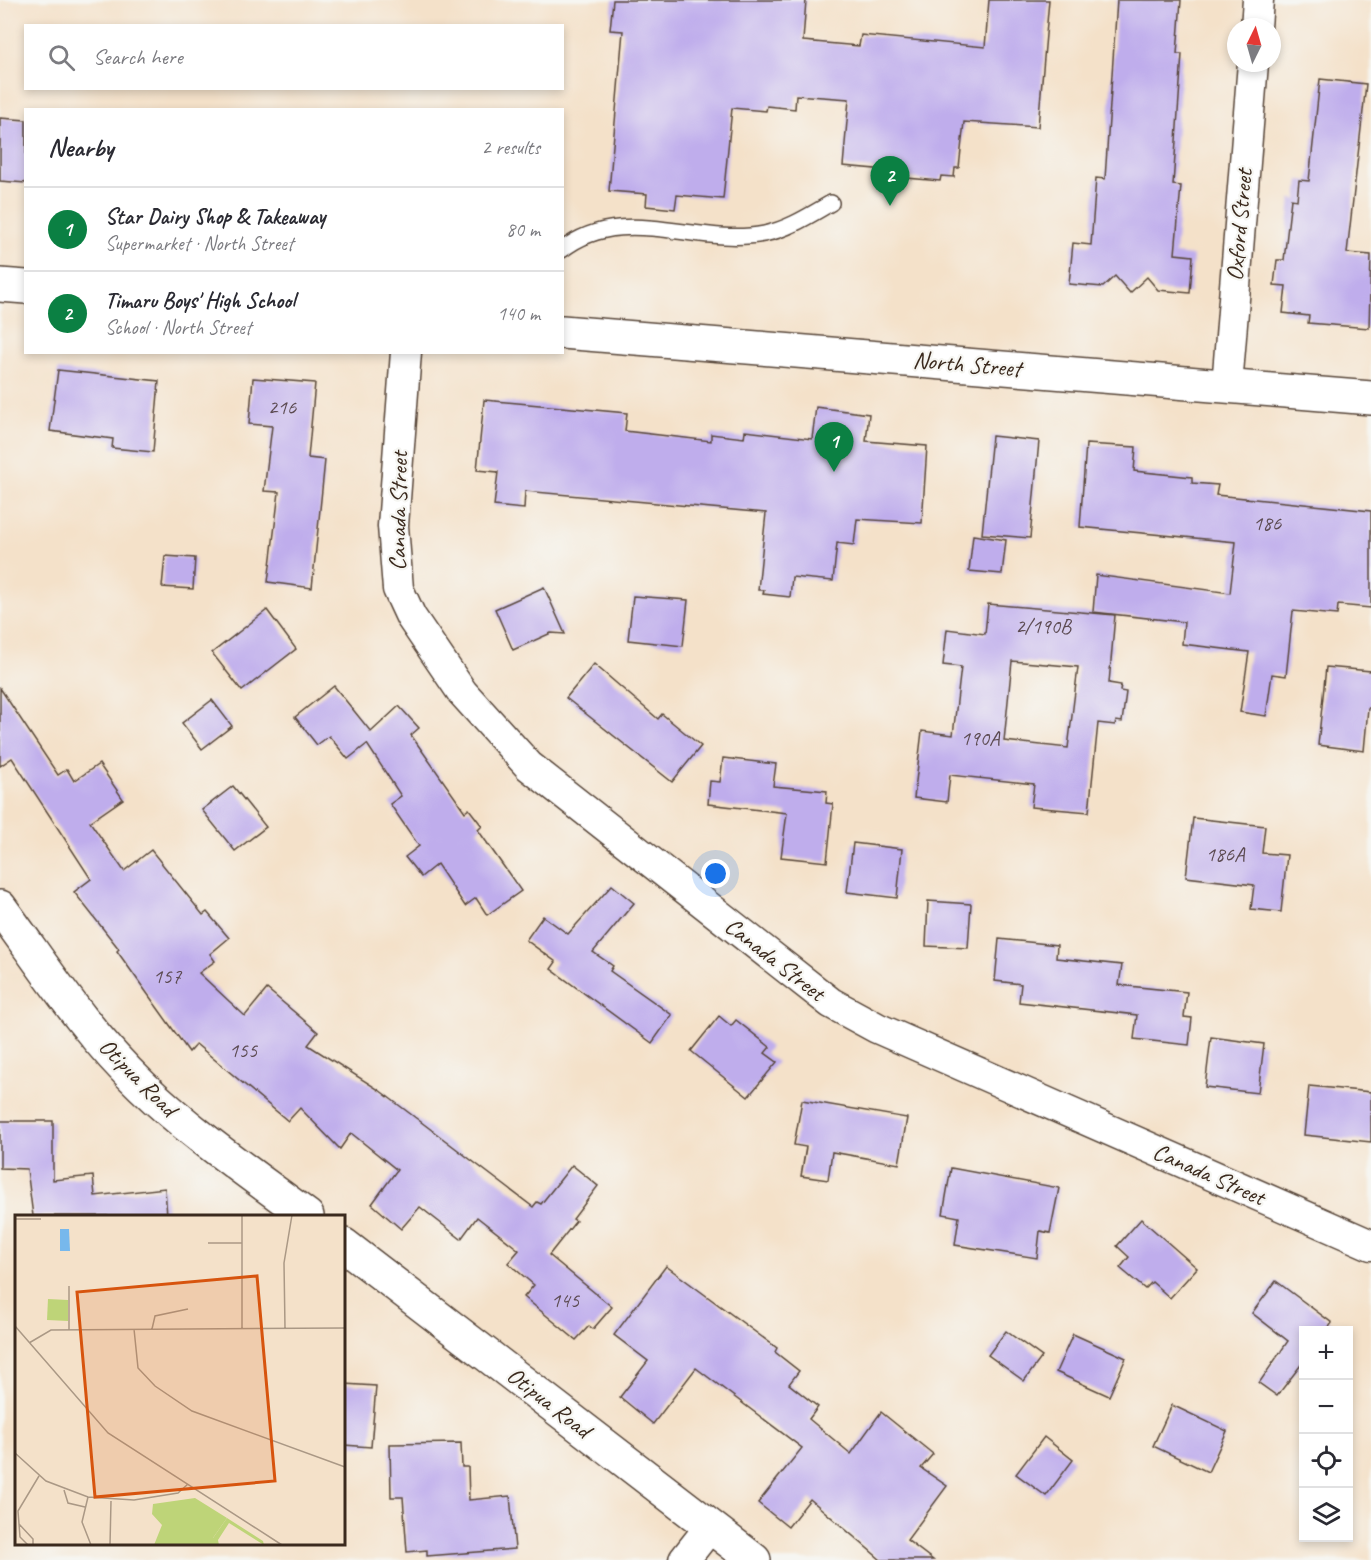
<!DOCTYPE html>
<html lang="en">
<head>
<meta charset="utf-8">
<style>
  :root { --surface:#fff; --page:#f7f7f7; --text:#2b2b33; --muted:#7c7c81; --line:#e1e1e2; --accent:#0b8043 }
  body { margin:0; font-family:Caveat,sans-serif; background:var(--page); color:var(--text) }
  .controls { position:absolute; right:18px; bottom:18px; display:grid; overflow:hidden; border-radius:0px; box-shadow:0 3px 9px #0003 }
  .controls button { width:54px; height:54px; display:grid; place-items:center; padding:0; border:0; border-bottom:2px solid var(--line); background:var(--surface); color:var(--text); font:30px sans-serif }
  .compass { position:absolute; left:1227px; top:18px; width:54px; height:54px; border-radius:50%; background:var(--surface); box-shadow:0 3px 9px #0003; rotate:5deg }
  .you { position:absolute; left:716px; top:874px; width:21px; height:21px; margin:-15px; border:4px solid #fff; border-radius:50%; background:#1a73e8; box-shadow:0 0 0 9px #1a73e833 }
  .badge { display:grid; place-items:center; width:39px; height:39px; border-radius:50%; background:var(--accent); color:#fff; font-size:20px; font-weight:700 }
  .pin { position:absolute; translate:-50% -50px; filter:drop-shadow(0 2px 3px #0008) }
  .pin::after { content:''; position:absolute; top:32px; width:21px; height:18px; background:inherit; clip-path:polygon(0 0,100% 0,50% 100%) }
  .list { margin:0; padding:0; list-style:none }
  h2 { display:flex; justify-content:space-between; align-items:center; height:78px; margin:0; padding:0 24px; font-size:26px }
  h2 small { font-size:20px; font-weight:400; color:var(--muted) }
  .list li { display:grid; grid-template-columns:39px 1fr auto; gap:18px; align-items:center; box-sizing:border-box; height:84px; padding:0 24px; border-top:2px solid var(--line) }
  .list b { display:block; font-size:22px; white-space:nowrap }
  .list p { margin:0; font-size:20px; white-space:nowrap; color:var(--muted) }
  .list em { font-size:20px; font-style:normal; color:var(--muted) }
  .icon { flex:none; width:33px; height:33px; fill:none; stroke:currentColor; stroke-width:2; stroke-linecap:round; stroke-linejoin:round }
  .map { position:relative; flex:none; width:1371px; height:1560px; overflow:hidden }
  .search { position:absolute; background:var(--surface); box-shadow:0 3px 9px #0003; left:24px; top:24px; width:540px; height:66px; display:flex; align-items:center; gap:15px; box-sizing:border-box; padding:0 21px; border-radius:0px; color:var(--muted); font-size:22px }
  .panel { position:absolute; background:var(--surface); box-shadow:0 3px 9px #0003; left:24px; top:108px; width:540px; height:246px; border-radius:0px }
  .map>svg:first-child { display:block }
  .building { fill:#bfadec; fill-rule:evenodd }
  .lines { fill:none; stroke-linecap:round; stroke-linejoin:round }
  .service-casing { stroke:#574538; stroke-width:18 }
  .minor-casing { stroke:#574538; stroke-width:33 }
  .tertiary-casing { stroke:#574538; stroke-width:36 }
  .service { stroke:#fff; stroke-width:15 }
  .minor { stroke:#fff; stroke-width:30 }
  .tertiary { stroke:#fff; stroke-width:33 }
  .labels { text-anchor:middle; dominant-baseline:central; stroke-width:4.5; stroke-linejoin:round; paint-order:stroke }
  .number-label { font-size:21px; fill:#5c4b52 }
  .street-label { font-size:24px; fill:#3b2a1e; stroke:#f6f6f2 }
  .inset-road { fill:none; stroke:#aa9885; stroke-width:1.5 }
  .view { fill:#d7540e; fill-opacity:0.15; stroke:#d7540e; stroke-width:3 }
  .inset-edge { fill:none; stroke:#3b2a1e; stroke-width:3 }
</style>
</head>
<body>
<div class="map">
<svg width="1371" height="1560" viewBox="0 0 1371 1560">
  <rect width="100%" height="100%" fill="#f6f6f2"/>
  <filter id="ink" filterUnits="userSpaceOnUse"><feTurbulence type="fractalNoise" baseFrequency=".0167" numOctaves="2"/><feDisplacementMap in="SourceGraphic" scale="12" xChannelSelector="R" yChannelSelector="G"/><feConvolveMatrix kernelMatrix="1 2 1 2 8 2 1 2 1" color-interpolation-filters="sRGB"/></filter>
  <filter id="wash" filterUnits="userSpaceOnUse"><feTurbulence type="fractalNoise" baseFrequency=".008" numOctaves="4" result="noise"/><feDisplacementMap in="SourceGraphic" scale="24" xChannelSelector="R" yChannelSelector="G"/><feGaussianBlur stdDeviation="1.35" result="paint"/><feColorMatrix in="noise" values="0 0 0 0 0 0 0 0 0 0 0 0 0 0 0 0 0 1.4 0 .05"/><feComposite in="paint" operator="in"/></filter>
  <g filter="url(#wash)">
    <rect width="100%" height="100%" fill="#f4e1c9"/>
    <g id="blocks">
      <g class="building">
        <path d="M613 0H806L803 41 859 46 861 35 985 47 989 0H1049L1038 127 964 122 959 168H955L954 177 941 176 940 181 907 178 908 172 843 166 849 99 796 95 795 109 767 106 766 111 732 108 723 199 677 195 675 209 646 206 647 194 609 191 623 31 610 30Z"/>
        <path d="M1117 0H1181L1177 54H1182L1173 185 1181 186 1175 254 1193 256 1190 293 1158 290 1147 277 1130 293 1115 276 1103 287 1069 284 1073 243 1091 245 1096 178 1105 179Z"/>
        <path d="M1320 79 1366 84 1347 253 1371 255 1369 328 1308 323 1309 316 1283 313 1286 286 1274 285 1277 260H1284L1291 199 1297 200 1299 180 1309 181Z"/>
        <path d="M0 118 26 120V183L0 181Z"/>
        <path d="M58 370 159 381 153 452 112 448 113 439 50 431Z"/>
        <path d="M253 378 315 383 308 458 325 460 312 588 268 582 279 492 264 491 272 426 249 424Z"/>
        <path d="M484 400 627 413 625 431 711 441V434L744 438 745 431 812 439 816 407 869 414 866 441 927 446 922 523 857 519 854 545 837 543 833 581 792 577 790 597 763 594 764 590H758L766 513 525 491 524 509 494 506 498 472 477 470Z"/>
        <path d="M992 436 1039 441 1030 538 982 534Z"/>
        <path d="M1086 444 1136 447 1134 471 1192 477V483L1218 485 1216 495 1371 511V608L1338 605 1337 615 1293 611 1286 676 1272 674 1266 716 1240 712 1249 652 1182 644 1184 622 1093 612 1096 575 1230 593 1236 542 1080 527Z"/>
        <path d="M973 535 1006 540 1002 574 969 571Z"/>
        <path d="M165 556 195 558 193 589 162 587Z"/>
        <path d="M544 587 565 634 551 633 513 650 495 609Z"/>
        <path d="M633 596 688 600 683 646 628 640Z"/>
        <path d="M988 604 1115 615 1109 683 1121 685 1120 691 1126 692 1122 722 1116 721 1115 725 1098 723 1089 812 1031 807 1034 784 950 775 947 802 914 798 922 731 953 735 961 667 943 665 947 629 985 634ZM1012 661 1078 667 1068 748 1004 741Z"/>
        <path d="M267 610 296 649 242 691 212 653Z"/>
        <path d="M594 664 658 719 662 714 701 746 672 782 566 698Z"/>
        <path d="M1326 667 1371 671V708H1368L1364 751 1318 745Z"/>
        <path d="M334 686 371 732 399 706 419 728 411 735 465 812 469 809 482 826 478 830 521 891 487 915 476 898 465 906 437 864 421 877 405 857 419 846 390 804 401 796 367 744 348 759 329 736 317 745 295 717Z"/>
        <path d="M0 688 58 775 67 769 74 781 99 764 123 799 90 822 124 871 151 850 203 915 207 912 229 938 210 954 215 961 199 973 245 1016 267 989 318 1032 308 1045 379 1090 533 1207 537 1202 541 1204 572 1165 598 1186 573 1219 576 1221 549 1255 612 1307 593 1329 589 1326 576 1340 524 1297 534 1285 508 1263 519 1250 477 1217 461 1239 420 1207 401 1229 372 1204 397 1170 351 1133 340 1149 300 1108 288 1121 196 1044 189 1052 117 951 119 949 74 892 91 879 12 758 0 766Z"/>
        <path d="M212 700 232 726 202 749 182 723Z"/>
        <path d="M723 758 776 764 773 786 827 791 826 803 833 804 827 862 781 857 787 813 708 804 710 781 720 782Z"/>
        <path d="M233 786 266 827 235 851 202 810Z"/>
        <path d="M1193 818 1265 826 1262 853 1287 855 1281 912 1251 909 1254 885 1186 877Z"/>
        <path d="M853 843 902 849 897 898 847 892Z"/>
        <path d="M612 885 634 903 593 952 613 966 610 971 672 1015 652 1043 551 969 556 962 526 940 543 916 568 934Z"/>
        <path d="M928 901 971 904 968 948 926 946Z"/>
        <path d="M999 939 1057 945 1056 958 1122 965 1119 985 1187 992 1184 1017 1192 1018 1189 1045 1134 1039 1137 1015 1019 1002 1021 984 995 981Z"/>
        <path d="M719 1016 731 1026 736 1020 770 1047 765 1053 777 1062 748 1097 691 1051Z"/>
        <path d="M1211 1037 1264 1044 1258 1093 1205 1087Z"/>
        <path d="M1309 1086 1371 1092V1142L1304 1135Z"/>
        <path d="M802 1100 907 1118 899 1164 832 1152 828 1180 801 1176 806 1147 794 1145Z"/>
        <path d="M0 1121H53V1180L93 1176 95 1196 165 1188 167 1216H33L27 1169 0 1168Z"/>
        <path d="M951 1168 1059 1188 1050 1233 1040 1231 1037 1258 955 1245 959 1217 943 1214Z"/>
        <path d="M1141 1219 1197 1268 1170 1298 1152 1282 1145 1289 1120 1268 1129 1257 1117 1246Z"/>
        <path d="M666 1266 777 1348 775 1352 799 1371 789 1384 818 1407 809 1419 851 1454 881 1412 933 1454 921 1468 947 1486 907 1540 933 1560H881L810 1499 788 1527 758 1503 802 1448 696 1368 653 1424 620 1397 648 1361 614 1335Z"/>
        <path d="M1276 1281 1332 1323 1327 1330H1304V1361L1277 1396 1259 1383 1288 1341 1252 1313Z"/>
        <path d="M1006 1331 1042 1357 1024 1381 988 1355Z"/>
        <path d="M1073 1334 1126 1358 1109 1396 1056 1372Z"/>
        <path d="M344 1384 376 1386 371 1447 344 1445Z"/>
        <path d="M1172 1405 1227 1431 1208 1472 1153 1446Z"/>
        <path d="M1044 1437 1073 1460 1046 1496 1016 1474Z"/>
        <path d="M461 1443 462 1467H468L469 1500 510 1496 515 1549 427 1556V1550L407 1552 403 1497H391L390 1444Z"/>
      </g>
    </g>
  </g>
  <g filter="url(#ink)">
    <use href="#blocks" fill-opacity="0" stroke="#574538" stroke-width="1.5"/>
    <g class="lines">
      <defs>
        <path id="service" d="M562 250C622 202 696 247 764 234 789 229 810 215 831 203"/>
        <g id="minor">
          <path d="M1256 27 1258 0"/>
          <path d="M406 352 393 526 398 589 411 617 462 692 529 766 831 1003 877 1028 1371 1245"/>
          <path d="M1227 386 1253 63"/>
          <path d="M684 1560 710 1527"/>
        </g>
        <g id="tertiary">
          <path d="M0 285 26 287"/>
          <path d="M562 332 1371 398"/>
          <path d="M0 907C45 968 86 1033 142 1086 192 1134 251 1174 307 1216"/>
          <path d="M344 1245 754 1560"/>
        </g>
      </defs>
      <use href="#service" class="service-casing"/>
      <use href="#minor" class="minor-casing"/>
      <use href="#tertiary" class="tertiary-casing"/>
      <use href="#service" class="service"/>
      <use href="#minor" class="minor"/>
      <use href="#tertiary" class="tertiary"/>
    </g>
  </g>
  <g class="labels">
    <g class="number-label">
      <text x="282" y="407">216</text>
      <text x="1267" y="523">186</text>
      <text x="1043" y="626">2/190B</text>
      <text x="980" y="738">190A</text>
      <text x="1225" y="854">186A</text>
      <text x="167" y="976">157</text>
      <text x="243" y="1050">155</text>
      <text x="565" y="1300">145</text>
    </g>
    <g class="street-label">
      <text transform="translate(1239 225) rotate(-85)">Oxford Street</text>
      <text transform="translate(967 364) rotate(5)">North Street</text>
      <text transform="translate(398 511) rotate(-89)">Canada Street</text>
      <text transform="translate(775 959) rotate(38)">Canada Street</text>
      <text transform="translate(138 1077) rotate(45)">Otipua Road</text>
      <text transform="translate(1209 1174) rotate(24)">Canada Street</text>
      <text transform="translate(549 1402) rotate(38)">Otipua Road</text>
    </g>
  </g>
  <g transform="translate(15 1215)">
    <rect width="330" height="330" fill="#f4e1c9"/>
    <path d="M33 84 53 85V106L32 105Z" fill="#bed478"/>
    <path d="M180 283 212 303 193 330H139L147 310 137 299 138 289Z" fill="#bed478"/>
    <path d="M212 303 248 326 249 330 214 308 203 325 204 330H188L186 323H198Z" fill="#bed478"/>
    <path d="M45 14H54L55 36H45Z" fill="#77b8ec"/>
    <path class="inset-road" d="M227 0V114M0 4H26M193 28H227M0 111 93 218 267 330M270 113 269 48 277 0M119 114 123 153 140 171 177 196 330 252M137 114 140 101 173 94M54 115V71M14 128 36 115 330 113M0 238 31 266 73 282 119 285 163 278 173 269M49 275 53 288 70 292M73 282 67 307 76 330M4 309 18 324V330M13 330 5 322 3 296 24 261M95 330 96 286"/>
    <path class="view" d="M242 61 260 266 80 282 62 77Z"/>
    <rect width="330" height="330" class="inset-edge"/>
  </g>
</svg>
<div class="controls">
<button>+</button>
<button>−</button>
<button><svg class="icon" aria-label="locate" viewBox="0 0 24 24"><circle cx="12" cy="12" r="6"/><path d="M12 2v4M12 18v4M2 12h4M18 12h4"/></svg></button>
<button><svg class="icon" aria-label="layers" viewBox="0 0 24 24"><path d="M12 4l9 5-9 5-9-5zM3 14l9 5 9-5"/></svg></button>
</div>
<svg class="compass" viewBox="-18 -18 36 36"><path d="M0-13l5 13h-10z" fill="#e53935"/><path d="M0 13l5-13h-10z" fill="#7c7c81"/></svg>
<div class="you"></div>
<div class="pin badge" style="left:834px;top:472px">1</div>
<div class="pin badge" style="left:890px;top:206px">2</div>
<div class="search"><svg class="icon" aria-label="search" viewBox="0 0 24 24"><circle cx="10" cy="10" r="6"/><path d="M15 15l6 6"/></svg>Search here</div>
<section class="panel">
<h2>Nearby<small>2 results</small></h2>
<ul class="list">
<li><span class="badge">1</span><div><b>Star Dairy Shop &amp; Takeaway</b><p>Supermarket · North Street</p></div><em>80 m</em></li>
<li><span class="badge">2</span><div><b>Timaru Boys' High School</b><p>School · North Street</p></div><em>140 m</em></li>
</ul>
</section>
</div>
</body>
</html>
